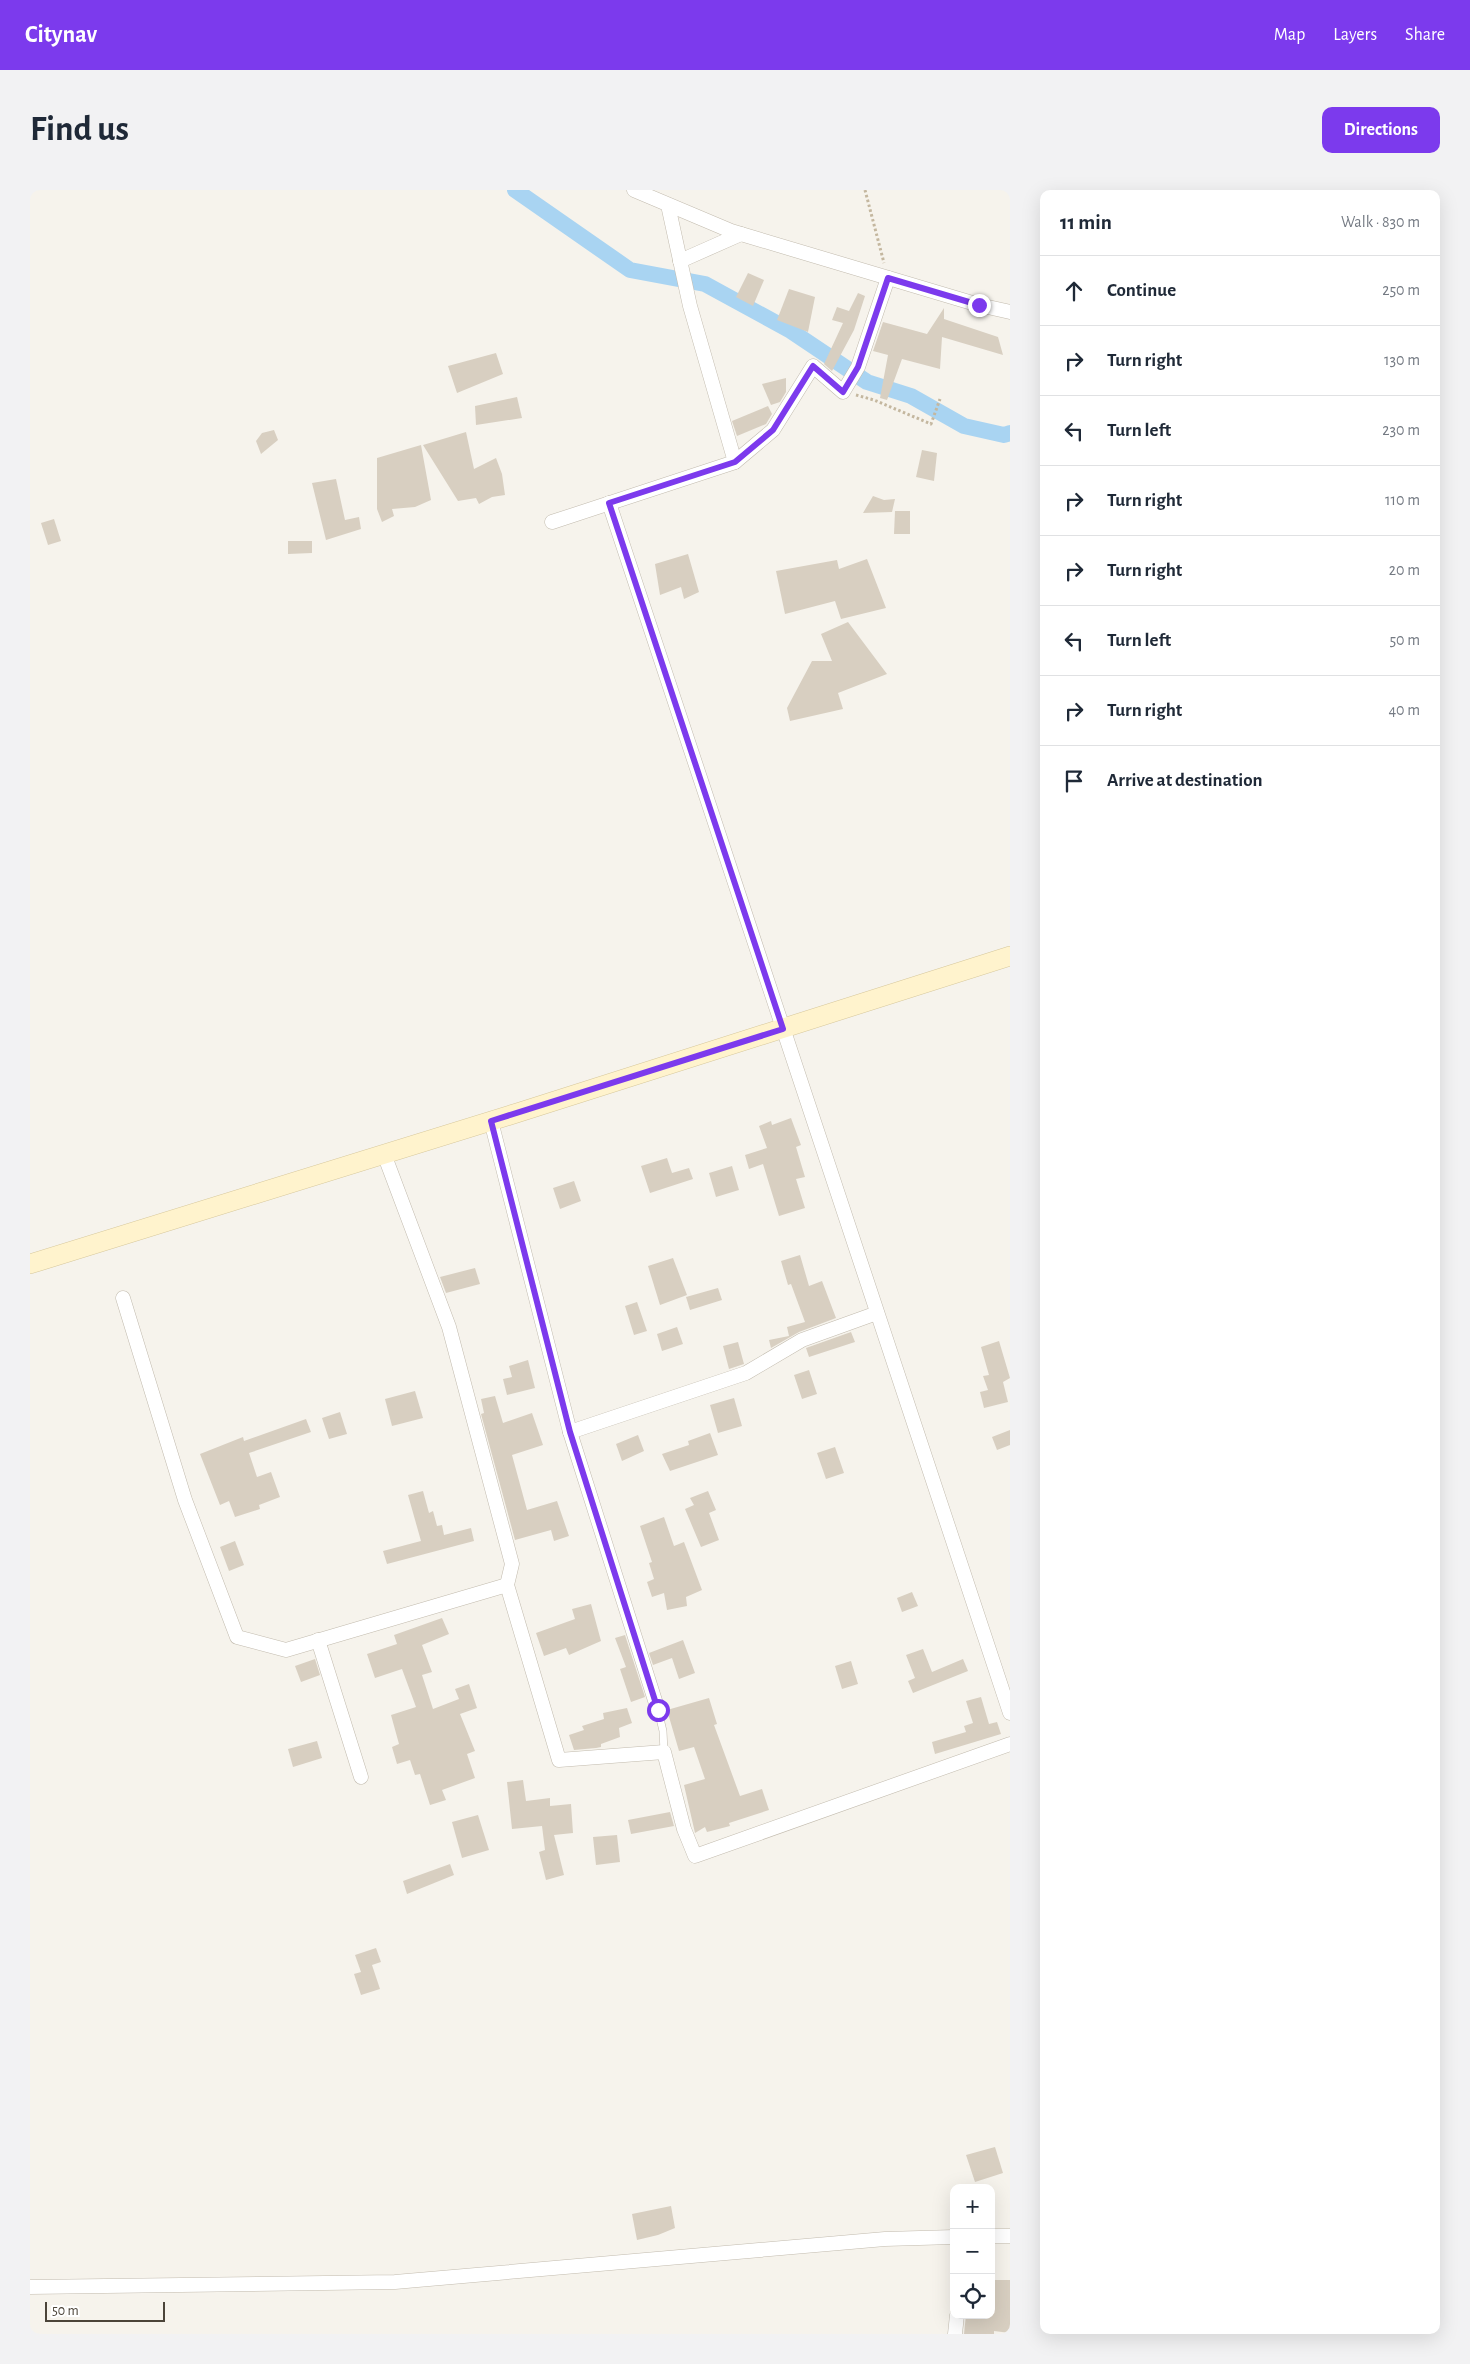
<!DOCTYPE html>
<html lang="en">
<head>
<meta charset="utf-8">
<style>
  :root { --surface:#fff; --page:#f2f2f3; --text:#1f2937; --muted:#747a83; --line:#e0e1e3; --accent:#7c3aed }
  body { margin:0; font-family:"Alegreya Sans",sans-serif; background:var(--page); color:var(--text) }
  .controls { position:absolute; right:15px; bottom:15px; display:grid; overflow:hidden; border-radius:10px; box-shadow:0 5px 20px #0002 }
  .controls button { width:45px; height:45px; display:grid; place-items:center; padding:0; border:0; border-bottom:1px solid var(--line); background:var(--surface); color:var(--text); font:25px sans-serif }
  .scale { position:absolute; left:15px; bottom:12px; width:120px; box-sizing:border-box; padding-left:5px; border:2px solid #4b4439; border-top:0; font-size:14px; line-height:18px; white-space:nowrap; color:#4b4439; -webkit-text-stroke:4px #fff; paint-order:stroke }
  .stop { position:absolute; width:15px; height:15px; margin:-11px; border:4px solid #7c3aed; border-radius:50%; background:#fff }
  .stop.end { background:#7c3aed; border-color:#fff; box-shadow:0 1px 5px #0008 }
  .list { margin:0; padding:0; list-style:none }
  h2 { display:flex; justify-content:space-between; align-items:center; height:65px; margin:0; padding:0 20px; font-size:21px }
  h2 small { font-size:16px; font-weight:400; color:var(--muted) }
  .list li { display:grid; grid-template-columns:32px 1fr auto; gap:15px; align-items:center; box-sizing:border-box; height:70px; padding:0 20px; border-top:1px solid var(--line) }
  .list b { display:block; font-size:19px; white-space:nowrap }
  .list em { font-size:16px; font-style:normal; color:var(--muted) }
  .icon { flex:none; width:28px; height:28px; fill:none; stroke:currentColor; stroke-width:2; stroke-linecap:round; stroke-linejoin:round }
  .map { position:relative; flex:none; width:980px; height:2144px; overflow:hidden; border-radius:10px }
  header { display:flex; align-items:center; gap:30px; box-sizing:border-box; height:70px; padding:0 25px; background:var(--accent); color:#fff }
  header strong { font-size:24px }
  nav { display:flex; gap:28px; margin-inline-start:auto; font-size:18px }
  .intro { display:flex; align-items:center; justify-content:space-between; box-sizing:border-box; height:120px; padding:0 30px }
  h1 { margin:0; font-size:35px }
  .button { padding:12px 22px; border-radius:10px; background:var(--accent); color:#fff; font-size:18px; font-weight:700 }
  main { display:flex; gap:30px; padding:0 30px }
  aside { flex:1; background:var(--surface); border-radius:10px; box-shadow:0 5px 20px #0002 }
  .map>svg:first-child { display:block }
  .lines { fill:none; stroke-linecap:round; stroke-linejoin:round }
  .canal { stroke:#a9d4f2; stroke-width:16 }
  .building { fill:#d8cfc1 }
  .lane-casing { stroke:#c2bbae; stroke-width:8 }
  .street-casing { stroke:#c2bbae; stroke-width:15 }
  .secondary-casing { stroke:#d6c79b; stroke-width:20 }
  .path { stroke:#c4b79f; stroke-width:3; stroke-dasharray:2.5 2.5; stroke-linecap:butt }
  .lane { stroke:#fff; stroke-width:7 }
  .street { stroke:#fff; stroke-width:14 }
  .secondary { stroke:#fff3cd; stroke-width:19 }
  .route { stroke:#7c3aed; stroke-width:6 }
</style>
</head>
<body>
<header>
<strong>Citynav</strong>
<nav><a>Map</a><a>Layers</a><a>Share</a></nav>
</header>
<div class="intro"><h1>Find us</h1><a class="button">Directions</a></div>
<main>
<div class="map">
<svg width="980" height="2144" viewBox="0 0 980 2144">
  <rect width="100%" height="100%" fill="#f6f3ec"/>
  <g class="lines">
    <path class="canal" d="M485 0 600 80 675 94 761 141 837 192 881 206 934 236 974 245 980 243"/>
  </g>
  <g class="building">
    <path d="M718 83 734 90 723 116 706 107Z"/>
    <path d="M759 99 785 107 778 142 747 130Z"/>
    <path d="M828 103 835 106 824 140 802 181 794 174 813 133 802 130 807 117 819 121Z"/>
    <path d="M914 118V129L968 147 973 165 912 147 910 179 872 169 857 210 850 208 858 165 843 161 853 132 897 144Z"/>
    <path d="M466 163 473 184 427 203 418 176Z"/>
    <path d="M756 188V202L750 212 741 215 732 194Z"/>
    <path d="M487 207 492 228 446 235 445 216Z"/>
    <path d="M738 216 742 224 736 234 707 246 702 231Z"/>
    <path d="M244 240 248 250 231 264 226 251 232 243Z"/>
    <path d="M436 242 444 279 466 268 472 284 475 305 462 307 449 314 446 308 428 311 393 255Z"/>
    <path d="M391 255 401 310 385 317 362 319 364 326 352 332 347 319V268Z"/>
    <path d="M892 260 907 263 904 291 886 287Z"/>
    <path d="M306 289 315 330 329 327 331 339 296 350 282 293Z"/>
    <path d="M843 306 854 310 865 309 862 322 833 323Z"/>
    <path d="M865 321H880V344H864Z"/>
    <path d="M24 329 31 351 18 355 11 333Z"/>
    <path d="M258 351H282V363L258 364Z"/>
    <path d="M658 364 669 402 654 409 651 397 630 405 625 374Z"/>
    <path d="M837 369 856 418 811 429 805 411 755 424 746 381 807 370 809 379Z"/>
    <path d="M818 432 857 484 808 503 813 519 760 531 757 518 782 471H802L791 444Z"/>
    <path d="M761 928 771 955 766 957 775 987 766 989 775 1018 749 1026 733 974 719 979 715 965 737 958 729 936 741 931 742 935Z"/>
    <path d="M637 968 642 983 659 978 663 989 620 1003 611 976Z"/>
    <path d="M702 976 709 1000 686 1007 679 983Z"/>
    <path d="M544 991 551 1011 530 1019 523 998Z"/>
    <path d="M770 1065 779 1096 792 1091 806 1128 769 1142 741 1158 739 1150 759 1146 757 1137 775 1132 761 1094 758 1095 751 1071Z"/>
    <path d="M643 1068 657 1105 630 1115 618 1076Z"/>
    <path d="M445 1078 450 1094 416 1103 410 1087Z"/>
    <path d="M688 1098 692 1110 660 1120 656 1107Z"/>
    <path d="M607 1112 617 1141 604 1145 595 1116Z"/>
    <path d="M647 1137 653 1154 632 1161 627 1144Z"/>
    <path d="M821 1142 825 1152 779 1167 776 1158Z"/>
    <path d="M969 1151 980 1188 973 1192 978 1212 954 1218 950 1202 958 1200 953 1186 959 1185 951 1157Z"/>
    <path d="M708 1152 714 1174 699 1179 693 1156Z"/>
    <path d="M498 1170 505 1198 477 1205 473 1189 482 1187 479 1176Z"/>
    <path d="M779 1180 787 1204 772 1209 764 1185Z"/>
    <path d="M385 1201 393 1228 362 1236 355 1209Z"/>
    <path d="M465 1206 473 1233 502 1223 513 1255 482 1265 497 1320 527 1311 539 1346 524 1351 521 1340 485 1350 451 1224 454 1223 451 1209Z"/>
    <path d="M704 1208 712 1236 688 1243 680 1215Z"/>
    <path d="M310 1222 317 1244 299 1249 292 1228Z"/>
    <path d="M276 1229 281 1242 219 1263 227 1287 241 1282 250 1307 229 1315 230 1319 205 1327 199 1311 190 1315 170 1264 213 1247 214 1251Z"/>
    <path d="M980 1240V1255L967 1260 962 1247Z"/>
    <path d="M680 1243 688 1265 640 1281 632 1264 659 1255 658 1251Z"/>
    <path d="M608 1245 614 1261 592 1271 586 1254Z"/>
    <path d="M805 1257 814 1283 796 1289 787 1263Z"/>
    <path d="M393 1301 399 1323 403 1321 407 1336 412 1335 414 1345 441 1338 444 1351 357 1374 353 1361 391 1351 378 1305Z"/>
    <path d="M678 1301 686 1320 679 1323 689 1350 671 1357 655 1319 664 1315 660 1308Z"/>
    <path d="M634 1327 644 1356 654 1352 672 1400 656 1407 657 1416 637 1420 634 1403 622 1407 617 1392 624 1389 619 1373 622 1372 610 1336Z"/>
    <path d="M205 1351 214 1375 199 1381 190 1357Z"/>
    <path d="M882 1402 888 1416 872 1422 867 1408Z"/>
    <path d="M561 1414 571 1451 539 1465 536 1458 514 1466 506 1443 545 1429 542 1419Z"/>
    <path d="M412 1428 419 1444 392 1455 402 1482 392 1485 403 1519 429 1509 425 1499 439 1494 447 1518 430 1524 445 1561 437 1564 445 1588 412 1600 416 1610 400 1615 390 1584 385 1585 380 1570 367 1574 362 1557 369 1554 361 1525 386 1517 372 1479 345 1488 337 1464 367 1454 364 1445Z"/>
    <path d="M595 1445 615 1507 601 1512 590 1479 596 1477 585 1448Z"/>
    <path d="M653 1450 665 1483 649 1489 642 1468 623 1475 619 1463Z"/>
    <path d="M893 1459 902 1482 933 1469 938 1481 883 1503 878 1491 885 1488 876 1465Z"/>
    <path d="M285 1469 290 1485 271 1492 265 1476Z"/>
    <path d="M821 1471 828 1494 812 1499 805 1476Z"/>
    <path d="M951 1507 959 1534 967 1532 971 1544 905 1564 902 1552 936 1542 934 1536 943 1533 936 1511Z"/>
    <path d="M679 1508 687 1534 684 1535 710 1606 732 1599 739 1620 699 1633 700 1636 677 1642 675 1637 665 1643 654 1595 675 1589 664 1557 649 1561 637 1520Z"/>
    <path d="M597 1518 602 1533 589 1538 590 1547 571 1554V1557L566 1558 544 1560 539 1545 554 1540 552 1536 574 1529 573 1523Z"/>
    <path d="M287 1551 292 1568 263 1577 258 1559Z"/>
    <path d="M493 1590 496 1611 520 1608V1616L541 1614 543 1643 524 1645 534 1685 516 1690 509 1662 515 1660 512 1636 482 1639 477 1592Z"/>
    <path d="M640 1622 644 1636 601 1644 598 1630Z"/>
    <path d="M448 1625 459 1660 432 1668 422 1632Z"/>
    <path d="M587 1645 590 1672 566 1675 563 1647Z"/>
    <path d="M420 1674 424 1685 377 1704 373 1691Z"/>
    <path d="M346 1758 351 1772 342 1775 350 1799 331 1805 324 1784 331 1782 325 1765Z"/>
    <path d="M965 1957 973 1983 945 1992 936 1965Z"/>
    <path d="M641 2016 645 2038 628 2045 607 2050 602 2024Z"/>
    <path d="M961 2090H980V2143L964 2141V2144H934L936 2125H961Z"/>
  </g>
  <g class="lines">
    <defs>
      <path id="lane" d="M628 1520 633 1541 634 1562"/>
      <g id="street">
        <path d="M604 0 701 41 949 115 980 122"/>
        <path d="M650 71 711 44"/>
        <path d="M705 272 743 240 783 176 813 202 828 177 858 88"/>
        <path d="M579 313 980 1523"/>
        <path d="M522 332 705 272 660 116 638 15"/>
        <path d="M461 931 540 1242 628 1520"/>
        <path d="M354 964 419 1137 482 1374 477 1395 529 1570 634 1562 654 1639 665 1666 980 1554"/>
        <path d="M93 1108 155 1310 207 1447 256 1460 477 1395"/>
        <path d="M540 1242 716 1183 772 1150 847 1123"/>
        <path d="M288 1450 331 1587"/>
        <path d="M961 2046H980"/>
        <path d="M0 2097 365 2092 855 2049 924 2047"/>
        <path d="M925 2144 927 2125"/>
      </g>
      <path id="secondary" d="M0 1074 490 922 980 766"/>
    </defs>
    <use href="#lane" class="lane-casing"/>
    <use href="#street" class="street-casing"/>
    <use href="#secondary" class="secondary-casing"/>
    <g class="path">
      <path d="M835 0 854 73"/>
      <path d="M826 205 844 210 901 234 910 209"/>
    </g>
    <use href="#lane" class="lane"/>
    <use href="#street" class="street"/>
    <use href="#secondary" class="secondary"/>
  </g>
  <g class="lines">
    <path class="route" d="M628 1520 540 1242 461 931 753 839 579 313 705 272 743 240 783 176 813 202 828 177 858 88 949 115"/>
  </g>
</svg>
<div class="controls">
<button>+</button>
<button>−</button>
<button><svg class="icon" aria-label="locate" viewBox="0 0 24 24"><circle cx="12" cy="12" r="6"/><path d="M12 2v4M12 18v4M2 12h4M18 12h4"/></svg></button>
</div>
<div class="scale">50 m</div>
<div class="stop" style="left:628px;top:1520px"></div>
<div class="stop end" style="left:949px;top:115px"></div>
</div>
<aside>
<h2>11 min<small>Walk · 830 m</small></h2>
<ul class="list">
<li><svg class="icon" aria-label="ahead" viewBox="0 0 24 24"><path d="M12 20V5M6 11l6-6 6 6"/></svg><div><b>Continue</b></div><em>250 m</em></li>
<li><svg class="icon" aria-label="right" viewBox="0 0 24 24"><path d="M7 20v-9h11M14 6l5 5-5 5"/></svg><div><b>Turn right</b></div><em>130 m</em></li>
<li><svg class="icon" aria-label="left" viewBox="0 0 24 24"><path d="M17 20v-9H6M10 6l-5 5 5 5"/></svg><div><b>Turn left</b></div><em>230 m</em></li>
<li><svg class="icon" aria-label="right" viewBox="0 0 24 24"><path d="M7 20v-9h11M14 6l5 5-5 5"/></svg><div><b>Turn right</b></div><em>110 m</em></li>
<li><svg class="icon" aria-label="right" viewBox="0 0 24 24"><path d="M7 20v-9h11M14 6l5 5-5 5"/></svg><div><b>Turn right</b></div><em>20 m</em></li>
<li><svg class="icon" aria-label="left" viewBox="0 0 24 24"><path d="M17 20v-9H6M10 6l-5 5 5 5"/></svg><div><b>Turn left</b></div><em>50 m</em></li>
<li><svg class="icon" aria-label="right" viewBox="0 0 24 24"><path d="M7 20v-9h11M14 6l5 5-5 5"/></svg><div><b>Turn right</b></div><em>40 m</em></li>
<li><svg class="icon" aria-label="arrive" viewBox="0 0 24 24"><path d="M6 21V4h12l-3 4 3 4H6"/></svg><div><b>Arrive at destination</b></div></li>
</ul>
</aside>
</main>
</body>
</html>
